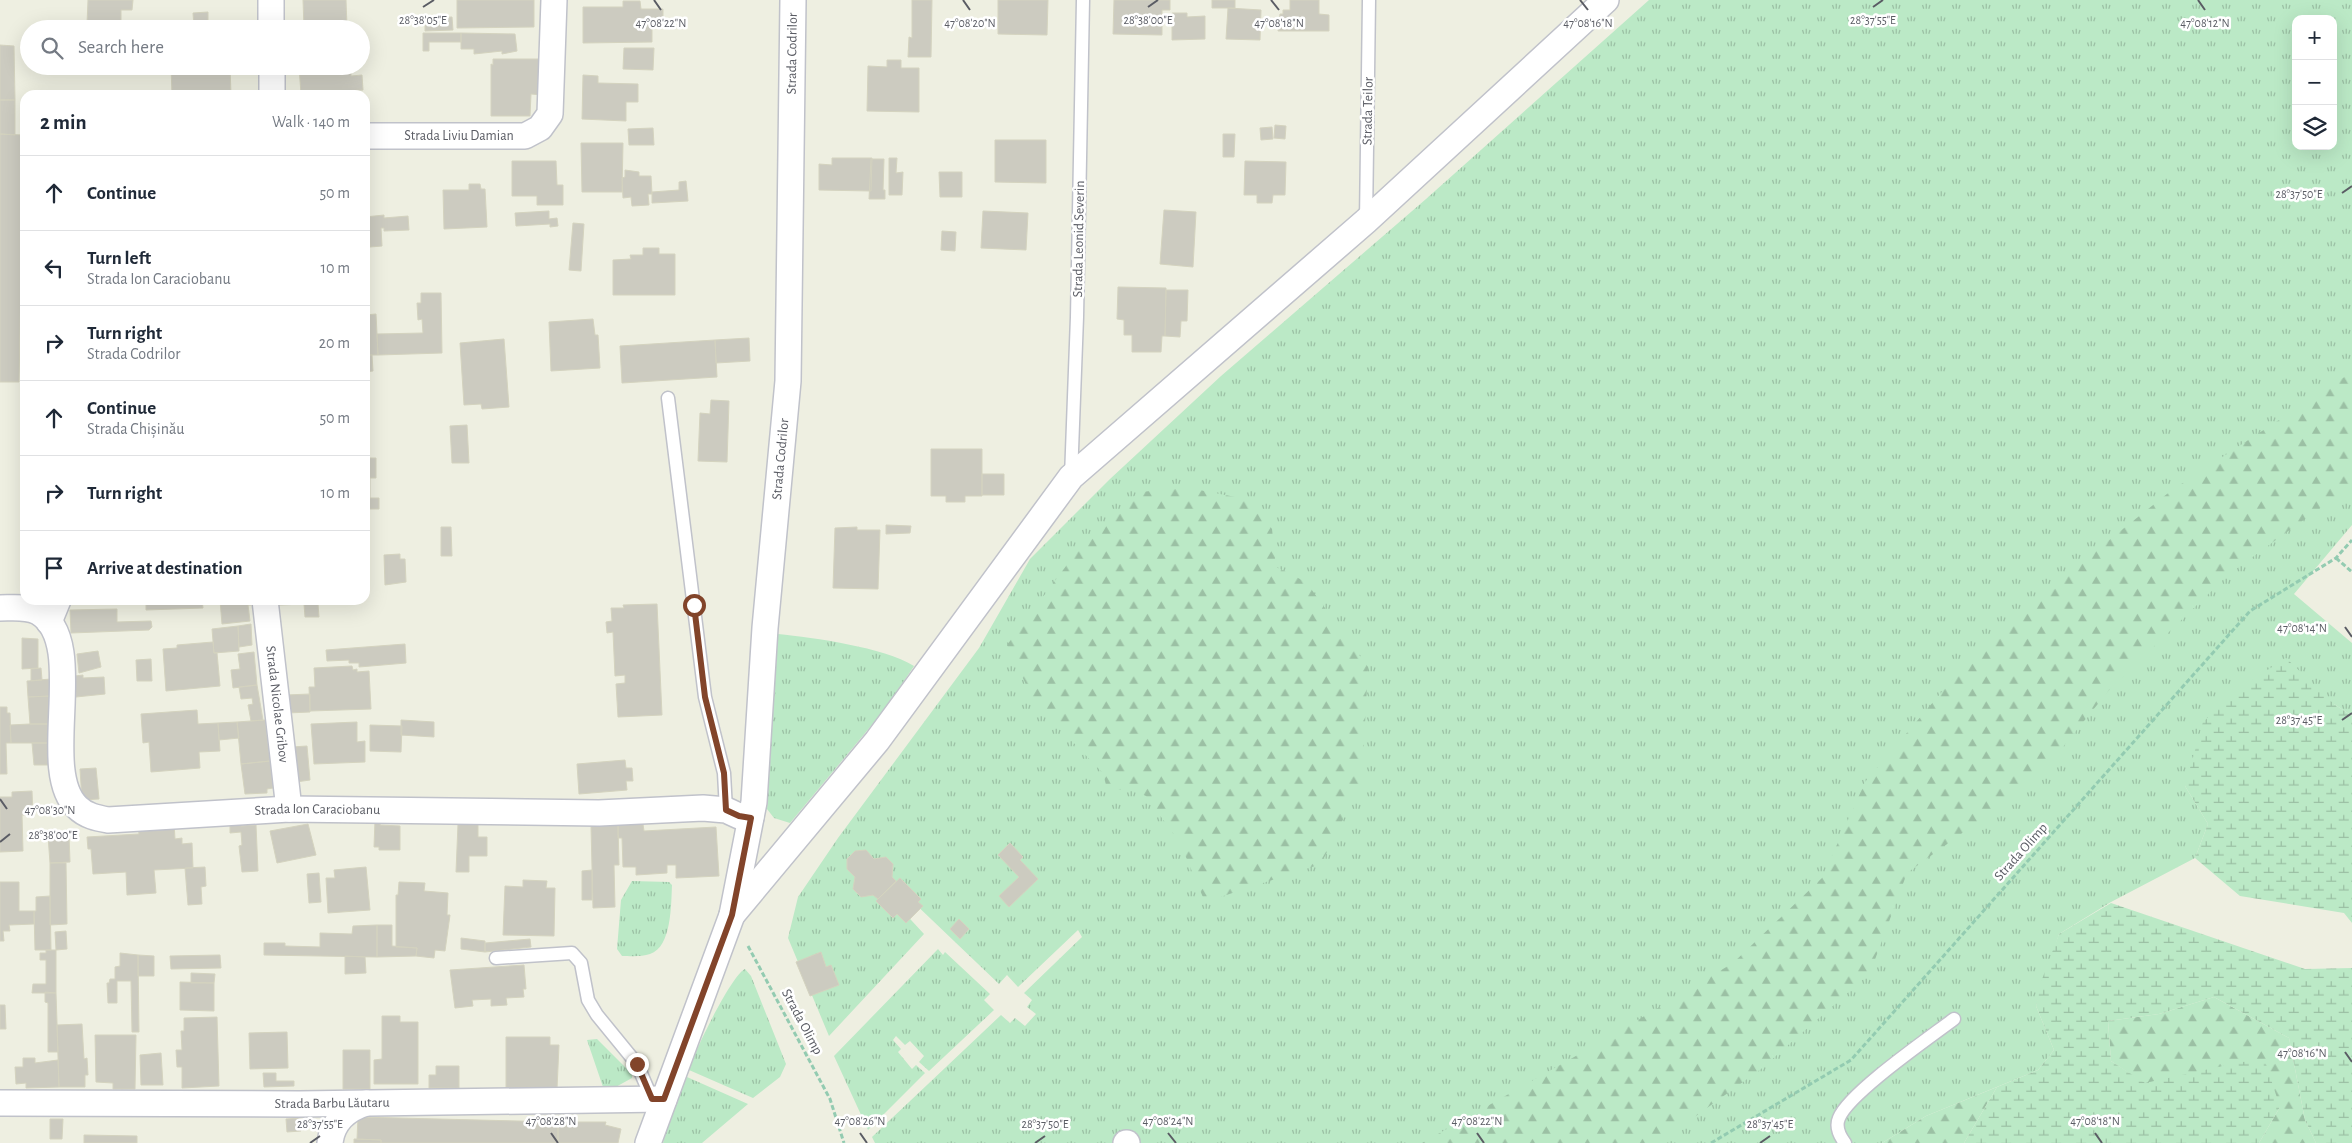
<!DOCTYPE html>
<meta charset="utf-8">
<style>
:root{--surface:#fff;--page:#f6f6f7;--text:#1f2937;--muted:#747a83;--line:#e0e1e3}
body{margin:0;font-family:"Alegreya Sans",sans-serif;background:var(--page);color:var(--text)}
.controls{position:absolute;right:15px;top:15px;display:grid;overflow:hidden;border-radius:10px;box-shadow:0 5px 20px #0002}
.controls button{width:45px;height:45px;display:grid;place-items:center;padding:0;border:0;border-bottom:1px solid var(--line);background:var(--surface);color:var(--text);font:25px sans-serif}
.stop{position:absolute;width:15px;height:15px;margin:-11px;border:4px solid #82442a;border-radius:50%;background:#fff}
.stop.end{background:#82442a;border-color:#fff;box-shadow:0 1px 5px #0008}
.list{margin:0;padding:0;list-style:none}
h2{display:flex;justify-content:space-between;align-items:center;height:65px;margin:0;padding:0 20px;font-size:21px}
h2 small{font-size:16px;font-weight:400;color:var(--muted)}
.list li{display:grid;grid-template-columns:32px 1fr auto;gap:15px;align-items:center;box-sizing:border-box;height:75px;padding:0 20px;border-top:1px solid var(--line)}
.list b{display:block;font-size:19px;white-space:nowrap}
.list p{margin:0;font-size:16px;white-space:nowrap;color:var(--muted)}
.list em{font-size:16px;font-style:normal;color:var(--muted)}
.icon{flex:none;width:28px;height:28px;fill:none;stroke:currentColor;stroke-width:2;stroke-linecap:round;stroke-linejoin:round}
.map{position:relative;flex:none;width:2352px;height:1143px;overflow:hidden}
.search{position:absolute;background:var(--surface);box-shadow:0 5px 20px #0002;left:20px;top:20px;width:350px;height:55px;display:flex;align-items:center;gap:12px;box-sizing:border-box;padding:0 18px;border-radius:28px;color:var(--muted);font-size:19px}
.panel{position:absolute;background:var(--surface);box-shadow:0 5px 20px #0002;left:20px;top:90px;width:350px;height:515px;border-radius:15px}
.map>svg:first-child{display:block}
</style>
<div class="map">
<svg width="2352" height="1143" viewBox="0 0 2352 1143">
<defs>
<pattern id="grass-tufts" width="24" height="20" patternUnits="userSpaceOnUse" patternTransform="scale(1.25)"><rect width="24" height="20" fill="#bbe9c6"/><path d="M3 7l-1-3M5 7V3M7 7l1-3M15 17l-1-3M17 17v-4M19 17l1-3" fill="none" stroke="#9bc0a4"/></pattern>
<pattern id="forest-firs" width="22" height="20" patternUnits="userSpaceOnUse" patternTransform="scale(1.25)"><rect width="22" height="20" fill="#bbe9c6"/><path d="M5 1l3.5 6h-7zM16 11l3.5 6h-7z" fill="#9bc0a4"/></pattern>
<pattern id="wetland-marsh" width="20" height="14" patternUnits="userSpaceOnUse" patternTransform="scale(1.25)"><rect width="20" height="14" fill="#bbe9c6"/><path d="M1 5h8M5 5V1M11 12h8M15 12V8" fill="none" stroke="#9bc0a4"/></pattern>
</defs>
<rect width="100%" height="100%" fill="#eeefe1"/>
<path fill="url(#grass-tufts)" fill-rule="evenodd" d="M1649,0H2352V525L2294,594L2352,643V716L2334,704L2185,786L2208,824L2195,858L2111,902L2059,934L2036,1006L2054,1050L2038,1070L1926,1116L1882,1143H875L872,1137L1001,1015L1010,1023L1015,1018L1025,1026L1036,1014L1027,1007L1032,1000L1024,993L1082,937L1078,930L1018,987L1007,975L999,984L909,898L900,908L924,934L829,1036L788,938L798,897L838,838L979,648L1030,559L1110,479L1221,376L1426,199ZM2296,19H2333V146H2296Z
M778,634C815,638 883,647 914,666L886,708L790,823L774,818L767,809Z
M632,881L669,882L672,885C671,904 672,947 650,954C642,957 630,956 622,956L617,949L621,900Z
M938,949L943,955L945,952L990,994L984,1000L994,1010L929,1071L919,1062L924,1056L910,1041L905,1045L896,1036L893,1040L901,1049L898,1052L912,1069L916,1065L925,1073L868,1130L834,1056Z
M745,969L751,976L786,1064L780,1077L753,1098L689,1070C693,1054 732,974 745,969Z
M597,1039L632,1074V1078L603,1094L595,1088L603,1087L587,1040Z
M687,1077L748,1104L702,1143H663L671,1112Z"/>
<path fill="url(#forest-firs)" d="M2352,372V485L2229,574L2110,689L2037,779L1907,873L1870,973L1761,1069L1671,1134L1655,1143H1422L1606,1039L1733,963L1822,878L1865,782L1992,633L2172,490Z
M1189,488L1251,500L1272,529L1276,567L1306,582L1368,667L1362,781L1321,864L1205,902L1180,843L1146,796L1132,790L1107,789L1103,773L1035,703L1007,645L1081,546L1139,492Z
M2214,997L2289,1038L2305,1120L2316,1143H2259L2280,1107L2188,1075L2145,1084L2111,1061L2108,1021L2159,1014Z
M1997,1087L1964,1143H1882L1926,1116Z"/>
<path fill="url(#wetland-marsh)" d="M2286,658L2334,704L2352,716V923L2344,913L2240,896L2195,858L2208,824L2185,786L2203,722L2238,689Z
M2111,903L2305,969L2352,968V1143H2316L2305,1120L2289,1038L2214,997L2159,1014L2108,1021L2111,1061L2145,1083L2241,1062L2265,1061L2280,1107L2259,1143H1964L1997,1087L2038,1070L2054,1050L2036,1006L2041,982L2059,934Z"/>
<path fill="#cccbc0" stroke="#d4d3bf" d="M88,0H133L132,10H121V25L87,24Z
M303,0H346L347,27L304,28Z
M457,0H534V27L457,28Z
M912,0H932L931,57H908L909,37L912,38Z
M998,0H1048L1047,35L998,34Z
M1114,0H1170V10H1162V35L1113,34Z
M1212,0H1235V8H1212Z
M1290,0H1319V14L1329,15V31H1278L1280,14H1283V10H1290Z
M623,1H640L641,9H663V26H652V42L583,43V7H623Z
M1228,8L1261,10L1260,40L1226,39Z
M208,12V26L194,27L193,13Z
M1172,13H1187V17L1205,16V39L1172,40Z
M452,17L453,30L425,31V18Z
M80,24L109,25V29H80Z
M423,33H461V42H429V51H423Z
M461,33L515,34L517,51L502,54V51L474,54V49H461Z
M0,45L14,46L15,100H0Z
M624,48H654L653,70L623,69Z
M493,59H543L542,95L531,94L530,116H491V64L493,65Z
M887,60H901V68H919V112L867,111L868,66L887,67Z
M171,66H230L231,95H172Z
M299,66H351V76L362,75L363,90L301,94Z
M583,75L598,76V83L638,84V102H626V121L582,119Z
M0,100H15V135L0,134Z
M1275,125L1286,126L1285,139L1274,138Z
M1272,127L1273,139L1261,140L1260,128Z
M653,128L654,145H629L628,129Z
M0,134L24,135L19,382H0Z
M1223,134H1235L1234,157H1223Z
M995,140H1046V183L995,182Z
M581,143H623L622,192H582Z
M832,158H872L871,191L819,190V164L832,165Z
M889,158H897L896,173L903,172L902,195H889Z
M871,159H884L883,190H885V199H869Z
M512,161H556L557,185H563V205H537V196H512Z
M1245,161L1286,162L1285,195H1273L1272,203H1257V195H1244Z
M625,170L639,172V176H651L652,194H648L649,205L632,206L631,197L623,198L622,178L625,177Z
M939,172H962V197H940Z
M686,181L688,201L652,203V192L679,190V182Z
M469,184H480L481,189H485L487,227L444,229L443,190H469Z
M1164,210L1196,212L1193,267L1160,264Z
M549,211V219L557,218L558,226L550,227V224L516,226L515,213Z
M983,211L1028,213L1026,250L981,248Z
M384,215V218L408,216L409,230L384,231V228H381L382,246L370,247L369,229H365V217Z
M573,223L584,224L581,271L569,270Z
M942,231L956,232L955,251L941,250Z
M643,248H659V254H675V295H613V260L631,259L630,255H643Z
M1118,287L1166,288L1165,336H1162L1161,352H1132V335H1124V320L1117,319Z
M1166,290H1188L1187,321H1181L1180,337L1165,336Z
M421,293H441L442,353L378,355L377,334L423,333L422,319L418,320L417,303H421Z
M376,314L378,355H365V315Z
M593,319L595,335H598L600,368L551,371L549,322Z
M20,335H25V359H20Z
M749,338L750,361L716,363L715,340Z
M504,339L509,407L482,409L481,404L464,405L460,343Z
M715,340L717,377L622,383L620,346Z
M365,355H372L373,371L365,372Z
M21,398H25V433H21Z
M711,400L729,401L727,462L698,461L700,413L710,414Z
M467,425L469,463H452L450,426Z
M931,449H982V496H965V502H946V496H931Z
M365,458H376V478H370V498H365Z
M982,474H1004V495H982Z
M365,498H379V509H365Z
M886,525L911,526L910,533L886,534Z
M441,527H451L452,556H441Z
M857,527V530H880L878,589L833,588L835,528Z
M400,554V559H405L406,582L385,585L384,555Z
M146,600H202L203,608L146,610Z
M220,600H251V605H248L250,621L222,624Z
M279,600H343L344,603L318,604L319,617H305L304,604L279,605Z
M657,604L662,715L618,717L616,684L625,683V675L615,676L613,632L607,633L606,622L612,621L611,608H624L623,605Z
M117,609V622L151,621L152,627L149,630L71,633L70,610Z
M251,624L252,645L239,647L238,626Z
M238,626L239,651L214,653L212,629Z
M22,638L38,639V668L22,669Z
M213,642L214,653H217L220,686L166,691L163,649L177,648V645Z
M405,644L406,663L359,667V663H349V660L327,661L326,650Z
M98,651L101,667L79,673L77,654Z
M254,652L257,685L233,688L231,670L240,669L238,654Z
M151,659L152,681H137L136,660Z
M352,666L353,670L357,669V672L369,671L371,709L310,711L309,687H315L314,668Z
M41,668L42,680L31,681V669Z
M83,675V678L104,677L105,694L76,697L75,676Z
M51,679L52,696L28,697L27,681Z
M257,685L263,720L251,721L248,705L253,704L252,698L241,699L239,687Z
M310,694V712L287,713L286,695Z
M49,696L50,724H30L28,697Z
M0,707H7V713H10L11,743H6L7,774H0Z
M197,710L198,724L218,723L220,751L199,752L200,768L151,772L149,742L143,743L141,714Z
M265,720L270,761L241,764L237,722Z
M401,720L434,722V737L401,735Z
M237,722L239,738L219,740L218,723Z
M357,722V742L365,741V762L314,764L311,724Z
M30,724H50V743H11L10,725Z
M370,725L402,726L401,752L370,751Z
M32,743H50L52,765H34Z
M307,746L310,780L296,782L292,747Z
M625,760L626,768H632L633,781H626L627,790L579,794L577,764Z
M270,761L273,788L267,789V793L245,794L241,764Z
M96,768L99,799L82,800L80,769Z
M32,791L33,815H22L23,851L0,852V797H12V792Z
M375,820H381L380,825L400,826V850H379V847H374Z
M174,823L175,839L182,838V844L192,843L193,868L154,870L156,893L127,895L126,872L93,874L91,849H88L87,837L139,834L138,825Z
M241,823V826L256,825L258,871L242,872L239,846L242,845L241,832L230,833V824Z
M308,824L316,855L277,863L270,831Z
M458,824L478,825V837H487V856H469V872H456Z
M643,824L644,831L716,827L719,876L676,878V865H667V873L636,875V867H623L622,838H618V825Z
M618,825L619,865H614L615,907L593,908L591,826Z
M69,835L70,862L50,863L48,836Z
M1010,843L1023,857L1020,860L1038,879L1009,907L999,896L1019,877L998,855Z
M866,850L874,859L886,857L893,864L892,877L896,881L878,899L873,895L861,897L853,889L855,877L847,869V859L855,851Z
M50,863H66L67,924L50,925Z
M205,867L206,886L201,887L202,904L188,905L185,868Z
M366,867L370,910L328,913L326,878H335L334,870Z
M592,870V900H582V871Z
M319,873L321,902L309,903L307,874Z
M900,878L921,899L918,902L923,906L906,923L897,914L893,918L876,901Z
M523,880L547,881L546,888H555L554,936L503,935L505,886L523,887Z
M0,882H19V911H34V924L9,925L10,931H3L4,941H0Z
M399,882L425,883L424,891L448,893L447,915H450L445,951L435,950L434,958L416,956L417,948L396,947V895H398Z
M50,896L51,950H35L34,911H36V897Z
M959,919L969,929L960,939L950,929Z
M377,925V957L264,955V943H285V946L320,947V933L352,934L353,926Z
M377,925H392V946L417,948L416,956L377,957Z
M66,931L67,949L56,950L55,932Z
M461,938L485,941V952L461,949Z
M530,939L531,947L485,952V943Z
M46,950H56V993H32L33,984H46V960H40V953H46Z
M821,952L826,967L831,965L839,985L810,996L796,962Z
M120,953L138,955L139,1032H132L131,981H117V1003H108L107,983H109L110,979H115V967L120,966Z
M138,955L154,956V976H138Z
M220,955L221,968L171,969L170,956Z
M345,956L365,957L366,973L345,974Z
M524,965L526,989H523L524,997L506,998L507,1005L491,1006V999L472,1000L473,1006L455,1008L450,970Z
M191,973L215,974L214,983H191Z
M180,982L214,983V1011L180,1010Z
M45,992L56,993L58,1052H48V1003L45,1002Z
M0,1005H5L6,1029H0Z
M382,1016H400V1022H418V1084H374V1060L382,1059Z
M217,1017L219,1086L182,1088V1067H177L176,1050H182L181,1031H184V1018Z
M82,1024L84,1059L87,1058L88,1075H85V1087H59L57,1025Z
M287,1032L288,1068L250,1069L249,1033Z
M95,1035H136L135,1089H113V1083L96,1082Z
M506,1037H550V1045H559L557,1089L506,1088Z
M343,1050H370V1089H343Z
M161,1053L163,1085H141L140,1055Z
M23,1058H35V1063L58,1060L59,1087L26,1088V1083L16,1084L15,1067H23Z
M436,1066H459V1088H429V1075H436Z
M263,1073H276V1081H294V1086L264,1087Z
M358,1117L558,1122V1143H381V1140L357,1139Z
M300,1118L301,1131L287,1132L286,1119Z
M50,1119H63L62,1139H50Z
M558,1122H606L605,1125L621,1129L618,1143H558Z
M84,1135L137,1136V1143H84Z
M354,1139L381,1140V1143H354Z"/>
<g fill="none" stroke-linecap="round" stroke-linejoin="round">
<g stroke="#c0c2ca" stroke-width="15">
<path id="lane" d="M1366,221L1369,0
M668,398L705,697L724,773L726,810
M1071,477L1077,317L1083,0
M496,958L572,953L581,963L588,1000L597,1015L637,1064L652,1099
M1845,1143C1839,1135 1835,1127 1839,1118C1849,1093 1929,1038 1954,1019"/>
</g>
<g stroke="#c0c2ca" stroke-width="28">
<g id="street">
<path d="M271,0V29"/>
<path d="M272,66V95"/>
<path id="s1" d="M365,136H525L540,128L550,114L554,0"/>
<path id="s2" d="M265,600L289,809"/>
<path id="s3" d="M0,608C12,608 27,606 38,612C90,641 37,769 77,807C86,816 97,818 108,820L289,809L599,813L703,808L726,810L739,816L751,817"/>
<path d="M49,622L58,600"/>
<path d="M732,915L877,741L1071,477L1366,221L1606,0"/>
<path id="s4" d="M0,1103L299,1104L664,1099"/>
<path d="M330,1143C332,1122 347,1109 366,1103"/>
<path id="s5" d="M648,1143L732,915L754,802L765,628L788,381L793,0"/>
<path d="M1126,1143H1127"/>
</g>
</g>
<path stroke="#93cbb1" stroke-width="3" stroke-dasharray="5 2.5" stroke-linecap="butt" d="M2336,558L2352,572
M748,946L830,1099L844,1143
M1711,1143L1851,1060L2250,611L2336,558L2352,540"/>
<use href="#lane" stroke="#fff" stroke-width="12"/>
<use href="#street" stroke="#fff" stroke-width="25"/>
</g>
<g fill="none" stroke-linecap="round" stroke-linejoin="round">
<path stroke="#82442a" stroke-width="6" d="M637,1064L652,1099H664L732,915L751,818L739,816L726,810L724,773L705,697L694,605"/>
</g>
<path fill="none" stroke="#5a5c64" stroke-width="2" d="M654,0L661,10M963,0L970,10M1271,0L1279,10M1580,0L1588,10M2198,0L2205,10M423,7L434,0M1148,7L1158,0M1873,7L1883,0M2342,193L2352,186M2345,627L2352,637M2342,720L2352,713M0,799L7,809M0,842L10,834M2345,1052L2352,1062M551,1133L558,1143M860,1133L867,1143M1168,1133L1176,1143M1477,1133L1484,1143M2095,1133L2102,1143M310,1143L320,1136M1035,1143L1045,1136M1760,1143L1770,1136"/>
<g text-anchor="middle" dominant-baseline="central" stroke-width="5" stroke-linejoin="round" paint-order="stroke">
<g font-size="14" fill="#5a5c64" stroke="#fff">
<text stroke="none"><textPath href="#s5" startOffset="1108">Strada Codrilor</textPath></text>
<text transform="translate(1368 111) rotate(-89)">Strada Teilor</text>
<text stroke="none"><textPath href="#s1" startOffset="94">Strada Liviu Damian</textPath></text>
<text transform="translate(1079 239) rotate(-89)">Strada Leonid Severin</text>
<text stroke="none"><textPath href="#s5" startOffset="702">Strada Codrilor</textPath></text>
<text stroke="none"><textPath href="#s2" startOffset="105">Strada Nicolae Gribov</textPath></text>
<text stroke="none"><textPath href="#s3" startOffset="489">Strada Ion Caraciobanu</textPath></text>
<text transform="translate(2021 852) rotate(-48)">Strada Olimp</text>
<text transform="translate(802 1022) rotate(62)">Strada Olimp</text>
<text stroke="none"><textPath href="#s4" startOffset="332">Strada Barbu Lăutaru</textPath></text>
</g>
</g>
<g font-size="12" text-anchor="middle" fill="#5a5c64" stroke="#fff" stroke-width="5" stroke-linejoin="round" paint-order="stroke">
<text x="1148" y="24">28°38'00"E</text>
<text x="1873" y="24">28°37'55"E</text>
<text x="423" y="24">28°38'05"E</text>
<text x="661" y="27">47°08'22"N</text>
<text x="970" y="27">47°08'20"N</text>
<text x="1279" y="27">47°08'18"N</text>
<text x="1588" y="27">47°08'16"N</text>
<text x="2205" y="27">47°08'12"N</text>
<text x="2299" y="198">28°37'50"E</text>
<text x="2302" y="632">47°08'14"N</text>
<text x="2299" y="724">28°37'45"E</text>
<text x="50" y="814">47°08'30"N</text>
<text x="53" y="839">28°38'00"E</text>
<text x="2302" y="1057">47°08'16"N</text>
<text x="551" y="1125">47°08'28"N</text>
<text x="860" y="1125">47°08'26"N</text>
<text x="1168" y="1125">47°08'24"N</text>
<text x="1477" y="1125">47°08'22"N</text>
<text x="2095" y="1125">47°08'18"N</text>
<text x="320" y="1128">28°37'55"E</text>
<text x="1045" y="1128">28°37'50"E</text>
<text x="1770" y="1128">28°37'45"E</text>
</g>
</svg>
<div class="controls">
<button>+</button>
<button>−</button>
<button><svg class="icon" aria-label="layers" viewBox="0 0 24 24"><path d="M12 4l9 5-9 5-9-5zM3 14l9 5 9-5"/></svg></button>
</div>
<div class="stop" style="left:694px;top:605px"></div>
<div class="stop end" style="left:637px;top:1064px"></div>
<div class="search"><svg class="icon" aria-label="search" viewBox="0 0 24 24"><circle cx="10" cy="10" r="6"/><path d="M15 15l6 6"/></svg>Search here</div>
<section class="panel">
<h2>2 min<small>Walk · 140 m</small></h2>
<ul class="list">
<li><svg class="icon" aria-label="ahead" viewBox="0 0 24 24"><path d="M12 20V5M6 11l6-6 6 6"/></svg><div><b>Continue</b></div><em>50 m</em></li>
<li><svg class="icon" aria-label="left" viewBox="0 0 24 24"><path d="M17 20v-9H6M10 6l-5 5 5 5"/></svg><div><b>Turn left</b><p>Strada Ion Caraciobanu</p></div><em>10 m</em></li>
<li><svg class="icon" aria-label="right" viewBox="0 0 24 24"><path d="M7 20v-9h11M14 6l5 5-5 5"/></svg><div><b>Turn right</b><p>Strada Codrilor</p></div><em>20 m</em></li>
<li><svg class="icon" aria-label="ahead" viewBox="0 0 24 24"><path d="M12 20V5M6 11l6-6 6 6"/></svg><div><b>Continue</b><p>Strada Chișinău</p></div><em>50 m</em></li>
<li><svg class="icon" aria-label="right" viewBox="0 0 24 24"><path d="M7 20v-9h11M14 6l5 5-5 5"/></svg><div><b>Turn right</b></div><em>10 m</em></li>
<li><svg class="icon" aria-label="arrive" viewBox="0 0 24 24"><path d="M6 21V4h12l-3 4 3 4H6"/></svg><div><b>Arrive at destination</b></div></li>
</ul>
</section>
</div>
